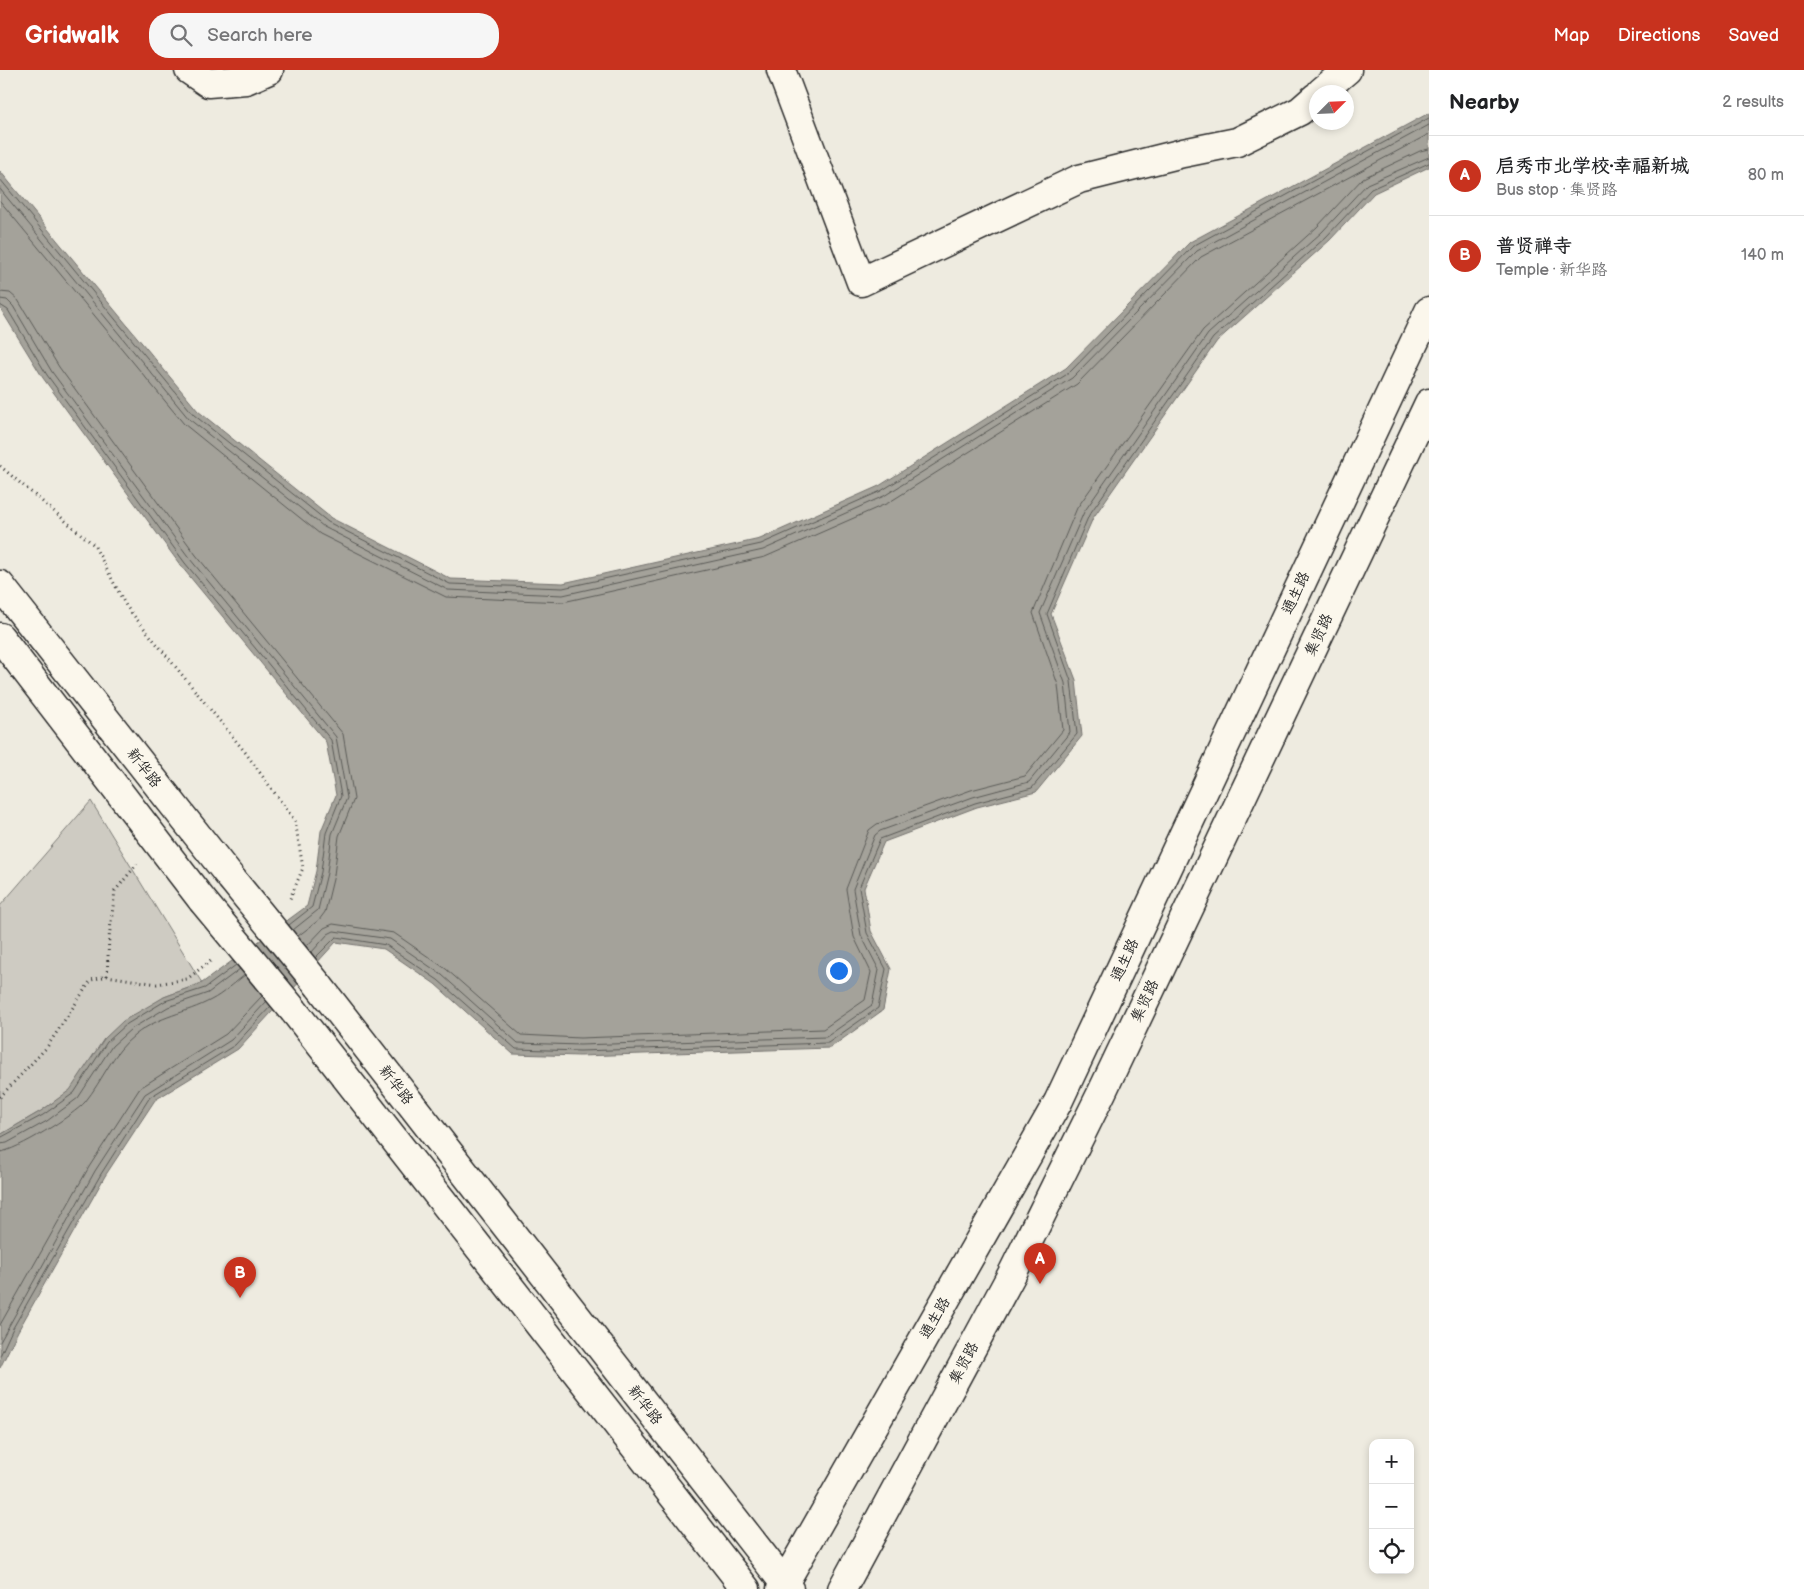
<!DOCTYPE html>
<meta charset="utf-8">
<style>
:root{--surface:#fff;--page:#f6f6f6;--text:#202124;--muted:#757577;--line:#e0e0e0;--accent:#c8321e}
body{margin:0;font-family:"Balsamiq Sans","LXGW WenKai TC",sans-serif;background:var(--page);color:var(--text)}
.controls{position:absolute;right:15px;bottom:15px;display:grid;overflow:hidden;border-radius:10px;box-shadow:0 2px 8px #0003}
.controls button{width:45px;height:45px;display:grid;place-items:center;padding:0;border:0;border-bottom:1px solid var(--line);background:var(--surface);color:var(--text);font:25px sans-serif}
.compass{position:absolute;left:1309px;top:15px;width:45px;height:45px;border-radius:50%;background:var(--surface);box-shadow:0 2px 8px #0003;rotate:66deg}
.you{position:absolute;left:838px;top:900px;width:18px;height:18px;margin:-12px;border:4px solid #fff;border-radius:50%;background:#1a73e8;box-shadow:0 0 0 8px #1a73e833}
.badge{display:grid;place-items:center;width:32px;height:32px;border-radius:50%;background:var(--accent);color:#fff;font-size:16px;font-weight:700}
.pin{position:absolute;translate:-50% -41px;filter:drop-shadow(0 1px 2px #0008)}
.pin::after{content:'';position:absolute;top:26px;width:18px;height:15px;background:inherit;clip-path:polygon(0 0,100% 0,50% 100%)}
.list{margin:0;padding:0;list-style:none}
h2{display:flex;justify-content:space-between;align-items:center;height:65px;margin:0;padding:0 20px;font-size:21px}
h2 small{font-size:16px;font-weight:400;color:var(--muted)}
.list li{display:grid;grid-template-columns:32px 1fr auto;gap:15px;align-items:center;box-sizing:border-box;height:80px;padding:0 20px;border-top:1px solid var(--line)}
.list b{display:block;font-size:19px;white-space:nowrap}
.list p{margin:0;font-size:16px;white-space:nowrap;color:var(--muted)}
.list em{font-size:16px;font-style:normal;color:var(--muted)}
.icon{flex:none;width:28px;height:28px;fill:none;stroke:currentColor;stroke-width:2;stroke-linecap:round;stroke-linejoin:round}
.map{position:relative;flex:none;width:1429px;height:1519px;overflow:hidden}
header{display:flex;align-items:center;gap:30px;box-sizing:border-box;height:70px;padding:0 25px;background:var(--accent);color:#fff}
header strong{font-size:24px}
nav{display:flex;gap:28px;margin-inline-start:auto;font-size:18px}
.search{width:350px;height:45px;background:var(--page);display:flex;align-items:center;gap:12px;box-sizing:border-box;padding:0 18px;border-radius:20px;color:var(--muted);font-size:19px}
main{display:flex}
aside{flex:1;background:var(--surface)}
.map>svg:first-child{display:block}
</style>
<header>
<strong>Gridwalk</strong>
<div class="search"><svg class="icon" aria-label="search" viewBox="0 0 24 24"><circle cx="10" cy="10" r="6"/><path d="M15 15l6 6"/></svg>Search here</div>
<nav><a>Map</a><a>Directions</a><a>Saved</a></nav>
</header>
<main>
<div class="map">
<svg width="1429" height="1519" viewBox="0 0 1429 1519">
<rect width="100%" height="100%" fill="#eeebe0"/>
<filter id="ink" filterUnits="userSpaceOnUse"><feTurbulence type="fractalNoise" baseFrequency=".02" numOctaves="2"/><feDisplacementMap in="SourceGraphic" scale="10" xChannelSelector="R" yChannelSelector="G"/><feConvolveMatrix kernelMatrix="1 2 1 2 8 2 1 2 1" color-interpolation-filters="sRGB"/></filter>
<g filter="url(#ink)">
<path fill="#cecbc2" stroke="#7c7b76" d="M91,731L202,913L164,927L104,969L71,1020L41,1041L0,1065V836Z"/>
<path fill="#a4a29a" stroke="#74726e" d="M1429,43V97L1374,123L1330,170L1217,271L1093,448L1051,544L1076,610L1082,666L1036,722L977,737L884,772L864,818L871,861L891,899L883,940L830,978L580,986L513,984L435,914L384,879L336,872L238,979L155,1030L105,1106L18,1261L0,1298V1065L41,1041L70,1020L104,969L123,951L164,927L202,913L307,836L316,801L321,761L336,725L326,672L181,496L43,308L0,238V101L198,341L331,448L451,509L563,513L760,469L879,416L1066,298L1190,172Z"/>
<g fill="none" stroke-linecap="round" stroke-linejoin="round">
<path stroke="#5b5b57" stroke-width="1" d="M0,109L194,345L328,452L450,514L563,518L761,474L881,421L1069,303L1193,176L1429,48
M0,119L189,349L324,457L448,520L563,525L763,480L884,426L1072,308L1197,181L1429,55
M0,131L184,354L320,464L446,527L563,532L765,487L888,433L1077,314L1201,187L1429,64
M0,222L10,223L18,230L59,297L196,485L343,664L354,729L339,766L334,805L325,842L319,850L298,866
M0,229L7,230L13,236L52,302L190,489L336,667L347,728L332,764L327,803L318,840L293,860
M0,235L8,240L47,305L185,493L331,670L341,726L326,763L321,802L312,837L289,855
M306,877L324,858L333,854L394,863L446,899L521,965L580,968L823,959L865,930L871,902L854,867L846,819L869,760L877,754L971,720L1025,706L1063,660L1058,615L1033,543L1077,438L1203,260L1317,157L1363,108L1420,81L1429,79
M311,883L328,864L334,861L390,869L442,905L518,973L580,975L826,967L872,935L879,900L861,865L853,819L875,765L880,761L973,727L1029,712L1070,662L1065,613L1040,543L1084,442L1208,264L1322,162L1367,114L1429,87
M315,888L336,867L386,875L438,910L516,979L580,981L828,973L878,938L886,899L867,863L859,818L880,769L975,733L1032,718L1077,664L1071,611L1047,544L1089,445L1213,268L1326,167L1371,119L1429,93
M0,1068L43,1045L74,1023L107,972L127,954L165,931L205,918L236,895
M0,1074L7,1073L47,1051L78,1028L112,976L131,959L168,937L208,923L240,899
M0,1082C16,1081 74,1045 85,1032C103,1010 112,983 135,965C160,945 185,944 211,930C223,924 234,913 245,905
M0,1255L89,1097L140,1018L226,964L262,926
M0,1272L95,1101L145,1024L231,970L267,931
M0,1286L13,1258L101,1104L150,1027L235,975L271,936"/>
<g stroke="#2b2b2b" stroke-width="31">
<path id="street" d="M189,0L208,13L246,10L269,0
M781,0L861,212L1079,109L1183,83L1237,72L1300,41L1316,27
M1321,22L1347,0"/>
</g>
<g stroke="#2b2b2b" stroke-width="31">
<path id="secondary" d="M0,515L231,808
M0,567L202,830
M319,916L789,1519
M294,941L746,1519
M781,1519L1058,1032L1429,241
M842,1519L1013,1202L1102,1022L1429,333"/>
</g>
<path stroke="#2b2b2b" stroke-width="3" stroke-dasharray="1 4" stroke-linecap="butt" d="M0,396L94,475L126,536L245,682L295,751L303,798L289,831
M107,906L109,868L115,821L137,794
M0,1027L47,977L91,910L107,906L157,914L187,909L213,889"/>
<use href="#street" stroke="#fbf7ec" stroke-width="28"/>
<use href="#secondary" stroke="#fbf7ec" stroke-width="28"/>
<g stroke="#2b2b2b" stroke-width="31" stroke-linecap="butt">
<path id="secondary-bridge" d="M231,808L319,916
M202,830L294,941"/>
</g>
<use href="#secondary-bridge" stroke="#fbf7ec" stroke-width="28"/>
</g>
</g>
<g text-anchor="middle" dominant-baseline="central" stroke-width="4" stroke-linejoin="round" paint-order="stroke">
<g font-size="15" fill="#2b2b2b" stroke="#fbf7ec">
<text transform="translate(1296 523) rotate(-65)">通生路</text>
<text transform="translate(1319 565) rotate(-65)">集贤路</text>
<text transform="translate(144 698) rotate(52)">新华路</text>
<text transform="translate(1125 890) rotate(-65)">通生路</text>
<text transform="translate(1145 931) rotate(-65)">集贤路</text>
<text transform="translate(396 1015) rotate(52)">新华路</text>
<text transform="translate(935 1248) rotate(-60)">通生路</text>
<text transform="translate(964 1293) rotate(-62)">集贤路</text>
<text transform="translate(645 1335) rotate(52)">新华路</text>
</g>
</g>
</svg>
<div class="controls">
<button>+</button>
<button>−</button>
<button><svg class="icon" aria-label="locate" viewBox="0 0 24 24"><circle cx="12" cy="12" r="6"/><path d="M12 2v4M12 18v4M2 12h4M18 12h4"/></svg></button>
</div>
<svg class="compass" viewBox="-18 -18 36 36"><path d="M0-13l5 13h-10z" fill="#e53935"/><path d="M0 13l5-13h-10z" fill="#757577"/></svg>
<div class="you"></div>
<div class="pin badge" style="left:1040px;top:1214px">A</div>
<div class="pin badge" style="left:240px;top:1228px">B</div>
</div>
<aside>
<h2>Nearby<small>2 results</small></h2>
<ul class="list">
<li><span class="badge">A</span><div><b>启秀市北学校·幸福新城</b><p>Bus stop · 集贤路</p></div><em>80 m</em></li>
<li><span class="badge">B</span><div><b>普贤禅寺</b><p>Temple · 新华路</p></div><em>140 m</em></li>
</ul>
</aside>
</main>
